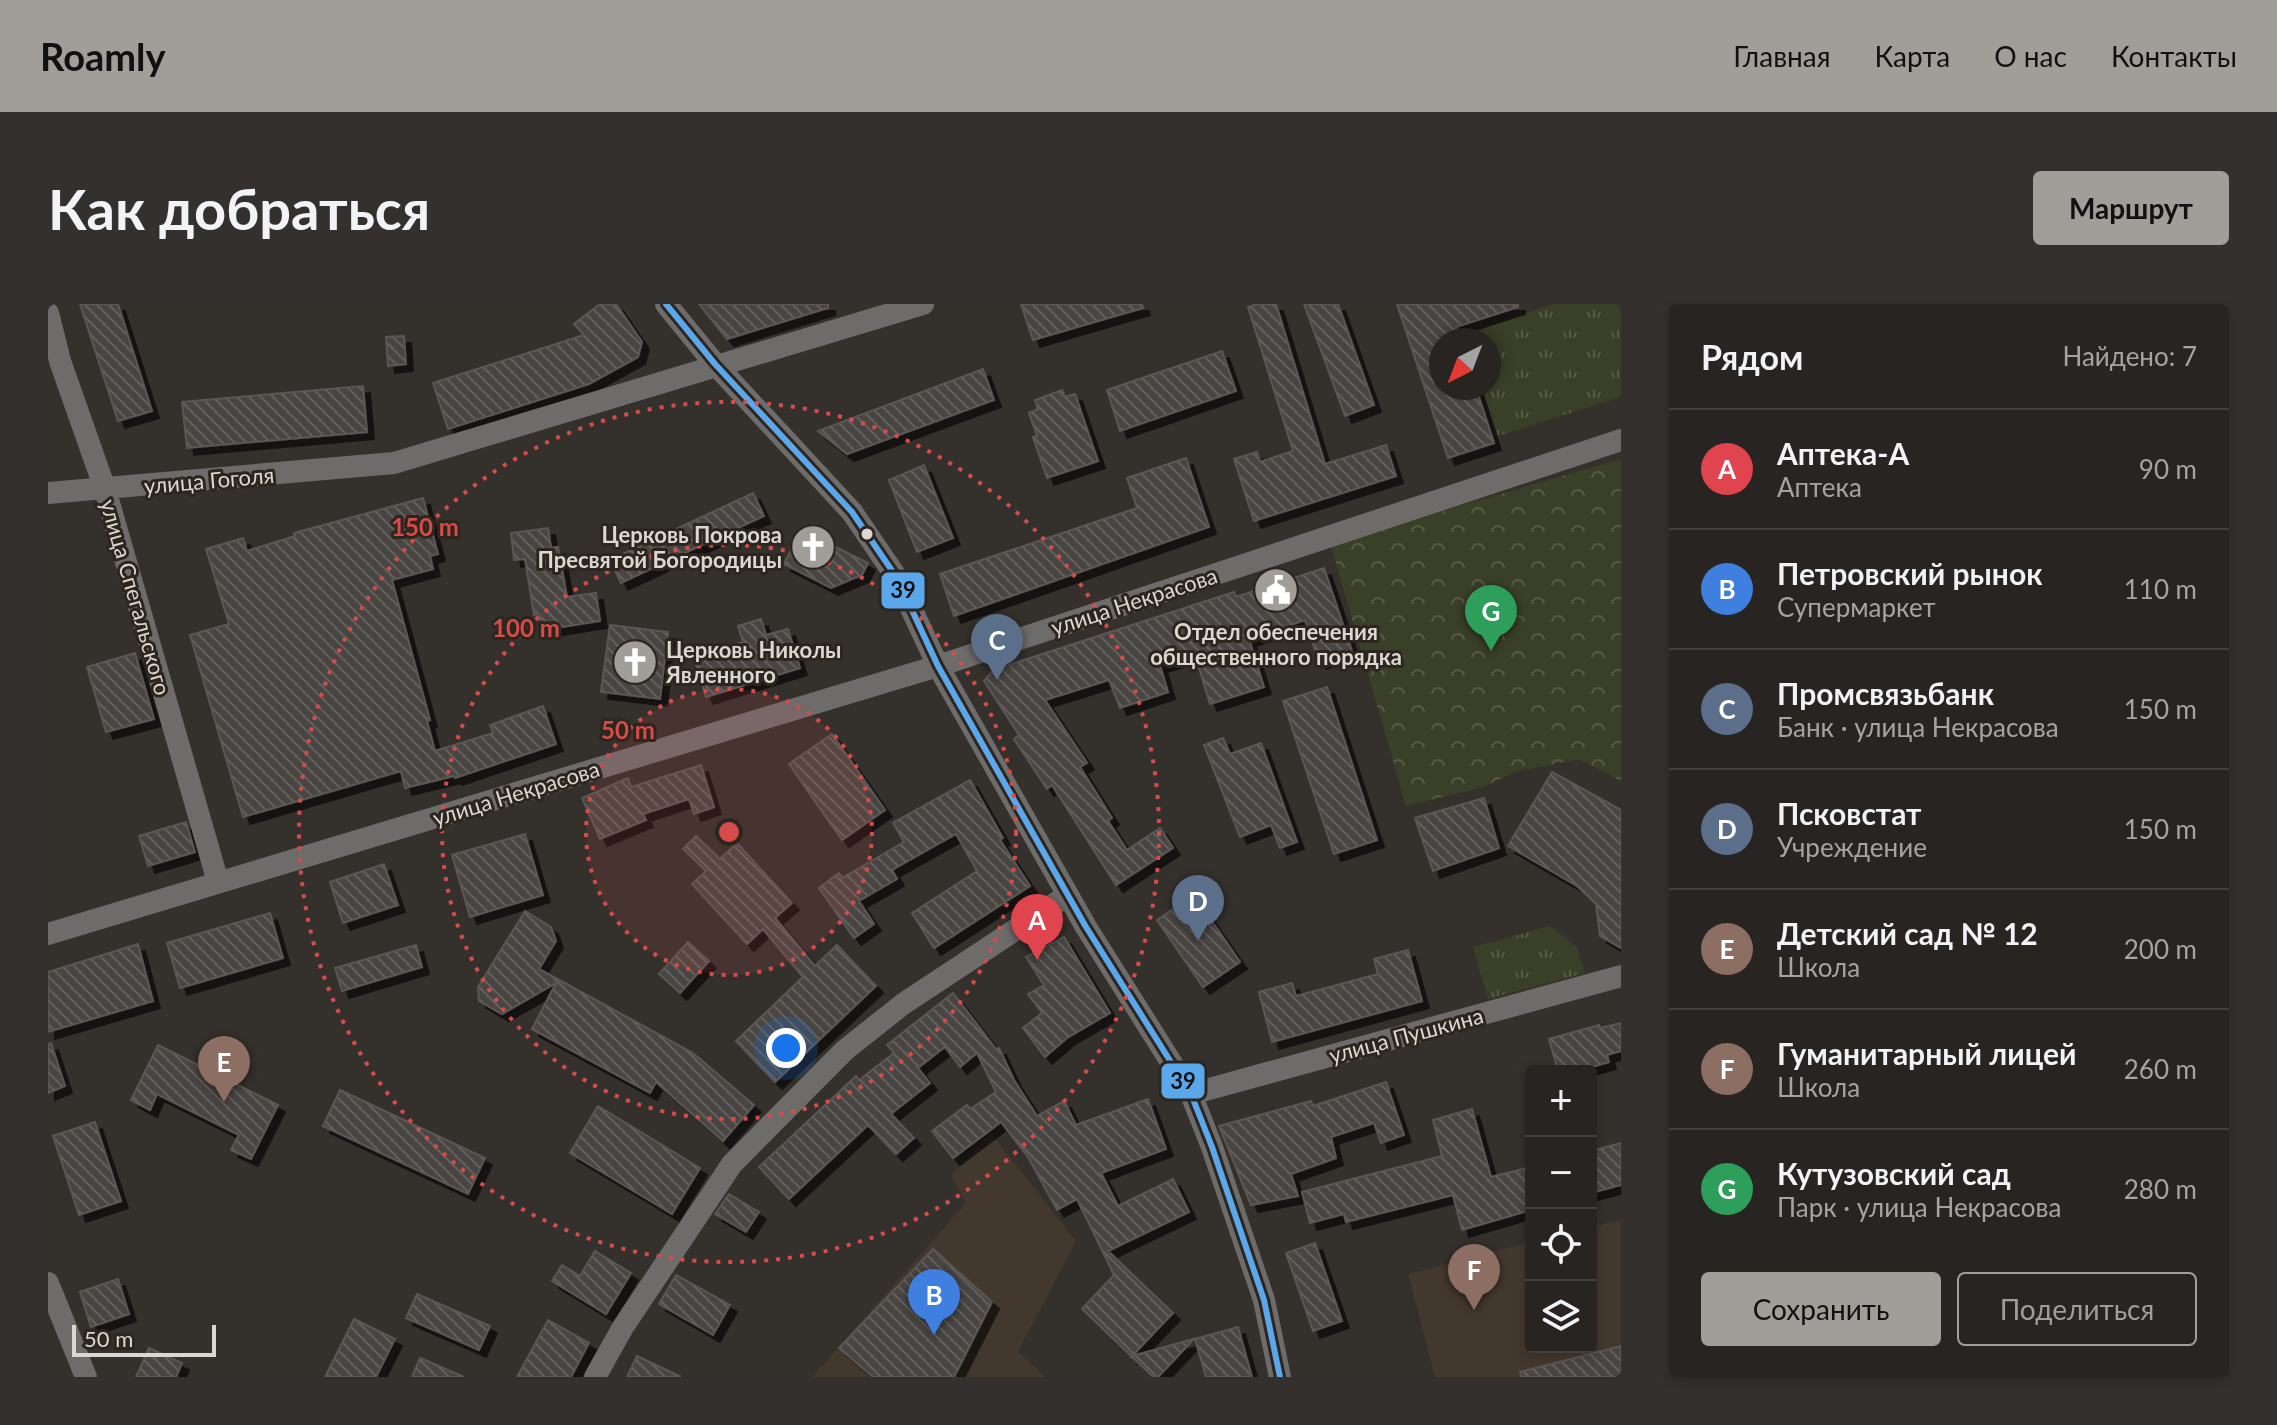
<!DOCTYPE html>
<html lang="ru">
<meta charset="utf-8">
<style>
:root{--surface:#272421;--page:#33302e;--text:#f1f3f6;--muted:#a4a4a5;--line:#43413f;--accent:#a19d98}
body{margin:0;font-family:Lato,sans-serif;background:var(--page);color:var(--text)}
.controls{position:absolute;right:24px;bottom:24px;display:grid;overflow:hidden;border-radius:8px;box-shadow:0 4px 12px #0003}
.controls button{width:72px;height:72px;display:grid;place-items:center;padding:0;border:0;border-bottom:2px solid var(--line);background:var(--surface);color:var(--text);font:40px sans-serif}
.compass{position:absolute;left:1381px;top:24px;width:72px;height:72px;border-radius:50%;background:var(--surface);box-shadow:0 4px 12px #0003;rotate:222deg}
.scale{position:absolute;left:24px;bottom:20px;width:144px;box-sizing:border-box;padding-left:8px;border:4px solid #dbd7d2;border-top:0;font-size:22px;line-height:28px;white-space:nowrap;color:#dbd7d2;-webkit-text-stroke:6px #2d261f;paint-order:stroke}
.you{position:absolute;left:738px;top:744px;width:28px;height:28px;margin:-20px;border:6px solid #fff;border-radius:50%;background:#1a73e8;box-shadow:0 0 0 12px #1a73e833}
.badge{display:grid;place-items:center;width:52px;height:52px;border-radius:50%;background:var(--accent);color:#fff;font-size:26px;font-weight:700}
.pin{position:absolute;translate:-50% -66px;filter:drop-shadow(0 2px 4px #0008)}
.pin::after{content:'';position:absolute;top:42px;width:28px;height:24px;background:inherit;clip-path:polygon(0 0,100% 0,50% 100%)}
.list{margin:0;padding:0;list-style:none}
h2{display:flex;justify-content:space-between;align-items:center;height:104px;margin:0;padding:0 32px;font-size:34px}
h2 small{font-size:26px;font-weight:400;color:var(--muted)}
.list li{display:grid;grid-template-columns:52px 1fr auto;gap:24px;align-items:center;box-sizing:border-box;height:120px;padding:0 32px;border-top:2px solid var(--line)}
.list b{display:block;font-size:30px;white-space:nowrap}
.list p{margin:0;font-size:26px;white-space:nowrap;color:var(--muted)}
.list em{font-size:26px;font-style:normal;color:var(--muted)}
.actions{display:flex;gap:16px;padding:24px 32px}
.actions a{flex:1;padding:18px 0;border:2px solid var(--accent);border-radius:8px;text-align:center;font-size:28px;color:var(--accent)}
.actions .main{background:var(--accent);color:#111}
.icon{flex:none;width:44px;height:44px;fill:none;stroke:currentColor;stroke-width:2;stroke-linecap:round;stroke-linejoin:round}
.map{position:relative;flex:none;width:1573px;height:1073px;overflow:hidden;border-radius:8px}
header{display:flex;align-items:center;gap:48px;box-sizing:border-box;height:112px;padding:0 40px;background:var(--accent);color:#111}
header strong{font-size:38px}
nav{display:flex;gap:44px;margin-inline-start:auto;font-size:28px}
.intro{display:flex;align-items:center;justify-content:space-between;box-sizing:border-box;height:192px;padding:0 48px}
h1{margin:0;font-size:56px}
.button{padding:20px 36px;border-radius:8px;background:var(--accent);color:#111;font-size:28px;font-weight:700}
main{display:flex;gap:48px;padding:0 48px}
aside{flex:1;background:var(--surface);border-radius:8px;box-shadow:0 4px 12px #0003}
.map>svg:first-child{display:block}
</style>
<header>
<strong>Roamly</strong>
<nav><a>Главная</a><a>Карта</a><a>О нас</a><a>Контакты</a></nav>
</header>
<div class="intro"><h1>Как добраться</h1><a class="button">Маршрут</a></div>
<main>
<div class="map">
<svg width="1573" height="1073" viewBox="0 0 1573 1073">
<defs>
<pattern id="grass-tufts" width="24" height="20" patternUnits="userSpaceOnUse" patternTransform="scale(2)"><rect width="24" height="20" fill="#3a3f27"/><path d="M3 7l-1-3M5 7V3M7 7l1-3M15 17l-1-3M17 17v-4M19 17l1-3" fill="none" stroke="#565a45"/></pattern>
<pattern id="park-crowns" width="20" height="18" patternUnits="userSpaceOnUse" patternTransform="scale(2)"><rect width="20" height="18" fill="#3a3f27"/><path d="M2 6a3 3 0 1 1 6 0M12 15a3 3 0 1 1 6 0" fill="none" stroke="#565a45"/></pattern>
<pattern id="building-back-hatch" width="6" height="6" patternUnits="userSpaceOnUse" patternTransform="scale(2)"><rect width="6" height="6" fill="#494542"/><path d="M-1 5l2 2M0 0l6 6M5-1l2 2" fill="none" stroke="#635f5c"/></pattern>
<filter id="shadow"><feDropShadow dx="7" dy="7" stdDeviation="0" flood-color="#0009"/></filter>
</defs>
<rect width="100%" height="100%" fill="#34302c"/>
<path fill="#43382d" d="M943,829L1028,937L970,1048L998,1073H764L918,899L903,871Z
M1573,916V1073H1387L1360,970L1483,938V1043H1543V923Z"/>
<path fill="url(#grass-tufts)" d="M1506,0H1573V93L1450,132L1434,84H1441V36H1418L1416,29Z
M1502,622L1529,643L1537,669L1440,695L1425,643Z"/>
<path fill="url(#park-crowns)" d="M1573,155V477L1531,455L1466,468L1436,483L1358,502L1282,239Z"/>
<path fill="url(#building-back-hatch)" stroke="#5b5654" stroke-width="2" filter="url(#shadow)" d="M32,0H70L104,107L70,117Z
M552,0H568L594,38L590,53L541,80L400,125L385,79L536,31L526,20Z
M651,0H780V4L679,35Z
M973,0H1094L1095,4L985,36Z
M1210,0H1228L1277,160L1338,141L1348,172L1206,217L1186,155L1209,148L1212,158L1245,147L1200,3Z
M1256,0H1290L1326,101L1297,112Z
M1349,0H1470V3L1408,23L1412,36H1393V84H1428L1446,139L1400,154Z
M356,32L358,60L340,62L338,33Z
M1174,47L1188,87L1072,127L1059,86Z
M935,65L946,96L799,150L770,127Z
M315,82L319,128L139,144L134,98Z
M1014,86L1017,93L1027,90L1050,157L999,174L985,133L989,132L981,109L990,105L987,96Z
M1138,154L1161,223L906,312L892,270L1089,204L1079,174Z
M876,161L905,234L869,248L841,176Z
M705,189L716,212L573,279L562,256Z
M375,194L390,250L382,252L385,265L344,276L382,416L379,417L387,447L445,429L442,421L495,402L508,440L407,474L406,472L357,484L353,467L195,513L142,331L181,320L158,245L195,234L199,247L247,232L246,229Z
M500,224L503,244L510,243L519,293L548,289L552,317L494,326L491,310L486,311L477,255L466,256L463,229Z
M753,226L820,259L814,271L783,284L736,260Z
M1276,264L1304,347L1271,358L1257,316L1201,335L1216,383L1162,400L1147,351L1112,361L1120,388L1072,404L1061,376L997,396L1039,459L1032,463L1064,514L1060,517L1079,546L1112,524L1125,544L1068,581L1004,481L999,485L966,435L971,431L936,377L945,366L1186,288L1188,293Z
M713,315L718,331L740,325L752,364L658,393L646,353L695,338L690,322Z
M562,321L620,328L612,395L553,388Z
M87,349L106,415L58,428L39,363Z
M1279,383L1329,536L1286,550L1235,397Z
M784,430L837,506L794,536L741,460Z
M1175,434L1182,450L1213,439L1249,538L1232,544L1223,521L1192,533L1156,441Z
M653,461L666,503L646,510L641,495L595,510L598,516L552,535L534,494L580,474L583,483Z
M1504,468L1573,506V644L1552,632L1548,600L1529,582L1460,542Z
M922,476L955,534L952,536L982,582L886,644L864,609L929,567L908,530L844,566L849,575L811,597L826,620L806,634L771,584L791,569L794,574L856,538L845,519Z
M1436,494L1451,544L1385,567L1367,514Z
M138,518L147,548L100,562L91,532Z
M477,530L495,591L422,613L404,551Z
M648,532L672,555L689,539L744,599L727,614L767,662L789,641L828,682L727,778L688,737L755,673L715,625L699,640L644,580L658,567L635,545Z
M336,560L350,601L295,619L282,578Z
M1146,591L1192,658L1155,683L1109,616Z
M477,607L503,623L508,637L491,665L645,749L706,801L675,837L608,778L602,789L484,725L508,679L454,710L431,697L430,683Z
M222,609L235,654L132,684L119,639Z
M1016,633L1062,709L1019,734L997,753L975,724L994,709L980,690L996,681L978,653Z
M640,638L661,657L632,689L611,670Z
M90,640L105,697L0,728V668Z
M368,641L374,663L294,687L287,664Z
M1360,646L1374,697L1224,738L1211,688L1244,679L1248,692L1330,670L1326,655Z
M905,689L948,745L951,744L966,776L989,812L1016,797L1028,821L1100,795L1118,845L1053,869L1070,902L1125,875L1141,908L1060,947L1125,1009L1084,1052L1146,1035L1110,1073H1105L1034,1005L1066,971L1029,895L1009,906L980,853L953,818L905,854L884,827L919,801L922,805L948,788L929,749L912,763L897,743L870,764L882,779L843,810L866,834L848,850L820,821L741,895L711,863L808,772L811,776L846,749L839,741Z
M1573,719V747L1559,751L1561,758L1529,767H1510L1501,735L1551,721L1552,724Z
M3,739L17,782L0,789V740Z
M110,741L230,801L203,855L183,846L191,831L109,790L102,806L83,796Z
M1338,778L1356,831L1333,839L1326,819L1283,833L1288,854L1243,870L1250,892L1203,901L1171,822L1263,797L1265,802Z
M292,786L437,854L420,890L275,822Z
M550,802L652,864L624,910L522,849Z
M1424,805L1443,873L1483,863V906L1414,926L1405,891L1298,918L1296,910L1262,919L1254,888L1394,852L1385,816Z
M47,818L73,897L31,911L5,832Z
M1573,839V881L1543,889V847Z
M681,890L711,908L698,928L667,910Z
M1267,939L1294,1017L1265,1027L1238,949Z
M885,945L944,998L906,1073H825L791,1044Z
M547,947L583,969L558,1010L504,977L514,961L532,972Z
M628,971L682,1001L665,1031L611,1000Z
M70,975L81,1010L43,1023L32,988Z
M369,990L442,1022L431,1046L358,1014Z
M306,1015L347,1035L328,1073H277Z
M500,1016L541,1039L523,1073H469Z
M1190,1023L1204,1073H1158L1147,1035Z
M1573,1042V1073H1473L1472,1068Z
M101,1044L134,1059L128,1073H88Z
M589,1052L633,1073H579Z
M372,1054L416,1073H364Z"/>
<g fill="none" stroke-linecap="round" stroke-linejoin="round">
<path stroke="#6e6c6b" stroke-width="22" d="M618,0L667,60L804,208L849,274L890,362L1038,623L1143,790L1164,843L1216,996L1232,1073
M0,9L12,57L57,185L170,578
M0,189L346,159L875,0
M0,630L890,362L1573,136
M1143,790L1573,672
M0,979L38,1073
M547,1073L575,1023L684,860L797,746L855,700L1020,591"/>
<g stroke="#2d261f" stroke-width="12">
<path id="bus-1" d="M618,0L667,60L804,208L849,274L890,362L1038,623L1143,790L1164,843L1216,996L1232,1073"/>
</g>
<use href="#bus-1" stroke="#5aa8eb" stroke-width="6"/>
</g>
<circle cx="681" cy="528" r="143" fill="#d74b4a" fill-opacity=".12"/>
<g fill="none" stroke="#d74b4a" stroke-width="4" stroke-dasharray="4 8">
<circle cx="681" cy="528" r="143"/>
<circle cx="681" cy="528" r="287"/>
<circle cx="681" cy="528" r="430"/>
</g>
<defs>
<g id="church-disc" transform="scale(2.3)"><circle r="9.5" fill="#a19d98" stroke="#2d261f"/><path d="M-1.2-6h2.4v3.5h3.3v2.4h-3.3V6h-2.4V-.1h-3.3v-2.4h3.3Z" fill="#fff"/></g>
<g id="civic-disc" transform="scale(2.3)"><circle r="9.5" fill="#a19d98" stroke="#2d261f"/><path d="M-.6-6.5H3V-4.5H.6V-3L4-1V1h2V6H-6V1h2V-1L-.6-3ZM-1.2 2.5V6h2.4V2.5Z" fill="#fff"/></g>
</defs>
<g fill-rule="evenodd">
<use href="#church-disc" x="765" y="243"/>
<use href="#civic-disc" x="1228" y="286"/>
<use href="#church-disc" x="587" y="358"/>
</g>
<circle fill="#dbd7d2" stroke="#2d261f" stroke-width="3" cx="819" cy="230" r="7"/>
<g text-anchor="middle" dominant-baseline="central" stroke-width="6" stroke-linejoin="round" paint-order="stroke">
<g font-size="22" fill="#dbd7d2" stroke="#2d261f">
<text transform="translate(161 176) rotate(-5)">улица Гоголя</text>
<text transform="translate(88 293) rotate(74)">улица Спегальского</text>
<text transform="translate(1086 297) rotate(-18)">улица Некрасова</text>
<text transform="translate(468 489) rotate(-17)">улица Некрасова</text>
<text transform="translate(1358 731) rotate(-15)">улица Пушкина</text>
</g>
<g font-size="22" font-weight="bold" fill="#dbd7d2" stroke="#2d261f" text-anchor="end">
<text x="734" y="230">Церковь Покрова<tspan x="734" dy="25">Пресвятой Богородицы</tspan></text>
<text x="1228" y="327" text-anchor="middle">Отдел обеспечения<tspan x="1228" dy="25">общественного порядка</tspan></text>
<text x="618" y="345" text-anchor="start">Церковь Николы<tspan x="618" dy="25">Явленного</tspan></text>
</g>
</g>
<circle cx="681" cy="528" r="12" fill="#d74b4a" stroke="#2d261f" stroke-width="4"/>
<g font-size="24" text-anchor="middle" font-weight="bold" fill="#d74b4a" stroke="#2d261f" stroke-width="6" stroke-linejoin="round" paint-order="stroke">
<text x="377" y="232">150 m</text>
<text x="478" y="333">100 m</text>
<text x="580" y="435">50 m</text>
</g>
<g stroke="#2d261f" stroke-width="3">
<rect x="832" y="267" width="46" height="39" rx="8" fill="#5aa8eb"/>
<rect x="1112" y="758" width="46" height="38" rx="8" fill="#5aa8eb"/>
</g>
<g font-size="22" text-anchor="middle" font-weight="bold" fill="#111">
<text x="855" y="294">39</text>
<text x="1135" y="785">39</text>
</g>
</svg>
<div class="controls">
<button>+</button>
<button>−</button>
<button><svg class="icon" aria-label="locate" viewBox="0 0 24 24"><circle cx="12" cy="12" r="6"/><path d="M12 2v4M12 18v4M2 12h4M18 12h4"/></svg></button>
<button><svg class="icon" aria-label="layers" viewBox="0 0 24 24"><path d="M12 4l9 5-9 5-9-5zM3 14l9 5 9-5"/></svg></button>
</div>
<svg class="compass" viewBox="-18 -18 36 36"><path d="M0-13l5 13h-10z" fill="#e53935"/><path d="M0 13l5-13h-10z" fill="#a4a4a5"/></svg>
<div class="scale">50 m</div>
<div class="you"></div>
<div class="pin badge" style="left:989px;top:656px;background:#e0444e">A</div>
<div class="pin badge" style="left:886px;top:1031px;background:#3f7fe0">B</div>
<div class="pin badge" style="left:949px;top:376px;background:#5c6f8a">C</div>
<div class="pin badge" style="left:1150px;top:637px;background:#5c6f8a">D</div>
<div class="pin badge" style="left:176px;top:798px;background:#8d6e63">E</div>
<div class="pin badge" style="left:1426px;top:1006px;background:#8d6e63">F</div>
<div class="pin badge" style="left:1443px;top:347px;background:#2e9e5b">G</div>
</div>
<aside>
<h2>Рядом<small>Найдено: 7</small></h2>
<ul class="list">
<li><span class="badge" style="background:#e0444e">A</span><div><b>Аптека-А</b><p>Аптека</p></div><em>90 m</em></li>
<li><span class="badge" style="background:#3f7fe0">B</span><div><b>Петровский рынок</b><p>Супермаркет</p></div><em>110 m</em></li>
<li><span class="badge" style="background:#5c6f8a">C</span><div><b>Промсвязьбанк</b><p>Банк · улица Некрасова</p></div><em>150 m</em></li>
<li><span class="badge" style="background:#5c6f8a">D</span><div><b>Псковстат</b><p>Учреждение</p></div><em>150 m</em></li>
<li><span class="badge" style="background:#8d6e63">E</span><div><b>Детский сад № 12</b><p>Школа</p></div><em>200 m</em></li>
<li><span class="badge" style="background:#8d6e63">F</span><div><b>Гуманитарный лицей</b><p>Школа</p></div><em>260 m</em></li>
<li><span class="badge" style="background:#2e9e5b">G</span><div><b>Кутузовский сад</b><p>Парк · улица Некрасова</p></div><em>280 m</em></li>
</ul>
<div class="actions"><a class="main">Сохранить</a><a>Поделиться</a></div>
</aside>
</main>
